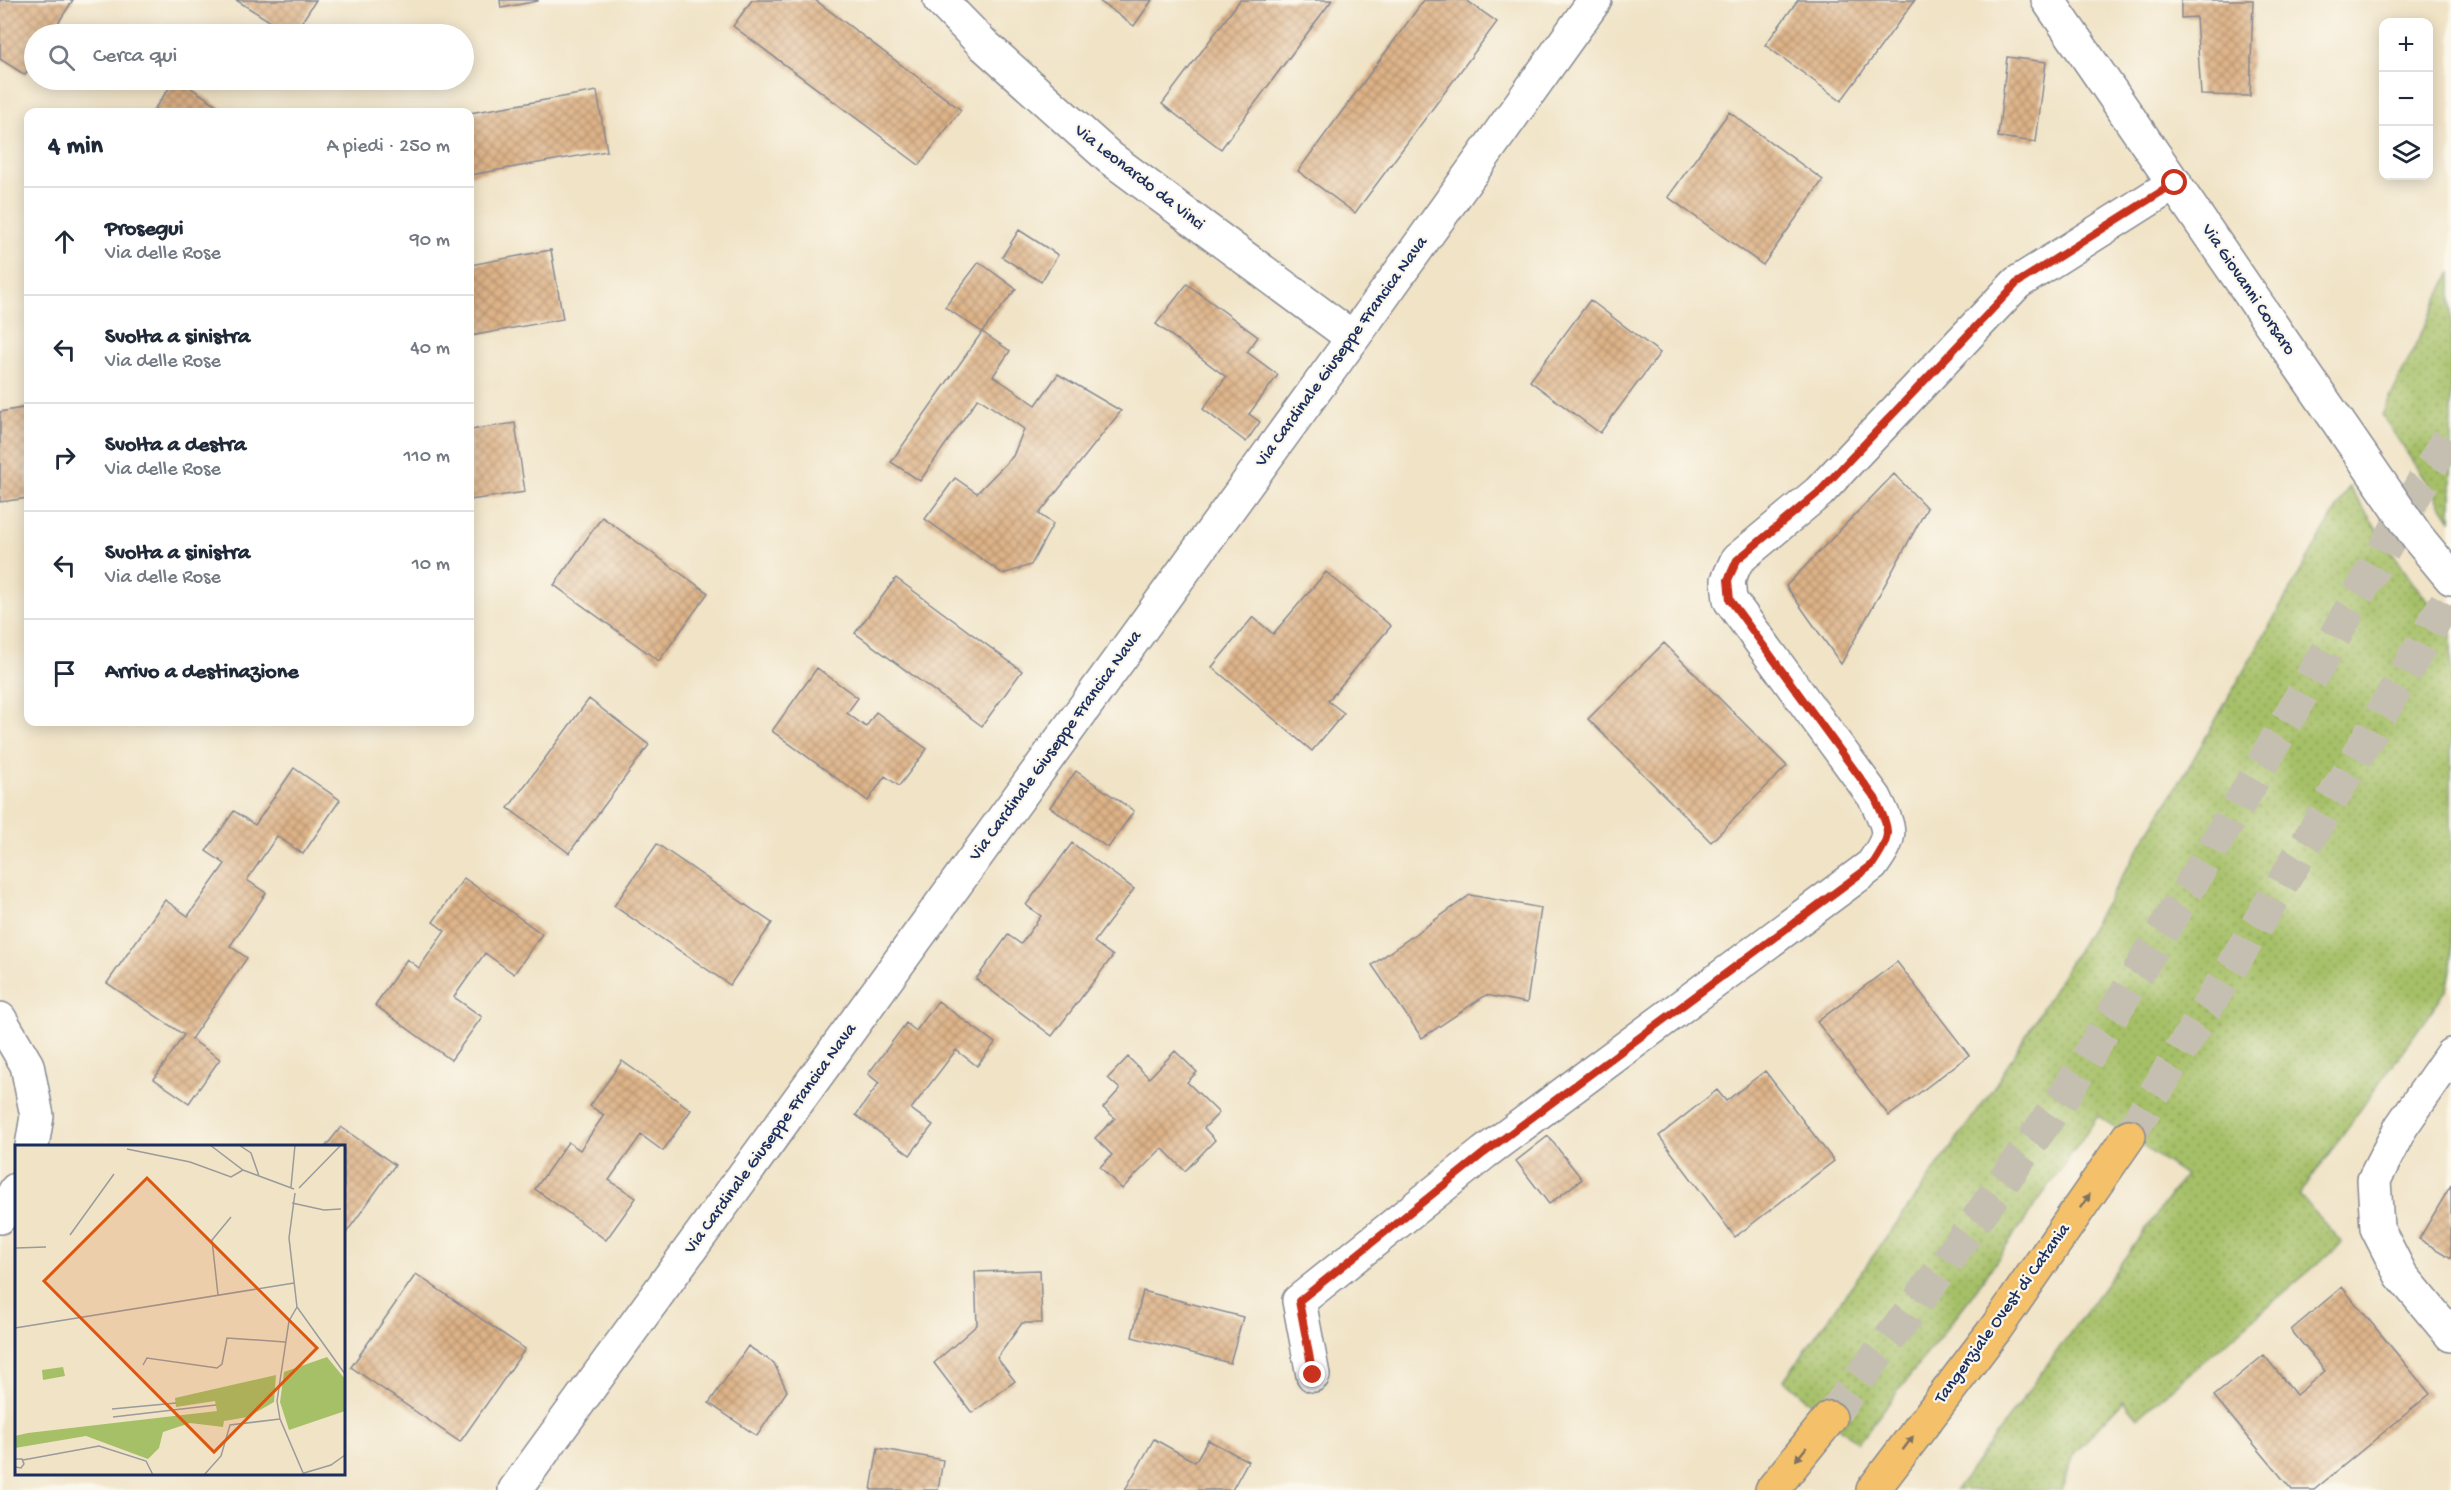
<!DOCTYPE html>
<html lang="it">
<meta charset="utf-8">
<style>
:root{--surface:#fff;--page:#f6f6f7;--text:#1f2937;--muted:#747a83;--line:#e0e1e3}
body{margin:0;font-family:"Gochi Hand",sans-serif;background:var(--page);color:var(--text)}
.controls{position:absolute;right:18px;top:18px;display:grid;overflow:hidden;border-radius:12px;box-shadow:0 3px 15px #0003}
.controls button{width:54px;height:54px;display:grid;place-items:center;padding:0;border:0;border-bottom:2px solid var(--line);background:var(--surface);color:var(--text);font:30px sans-serif}
.stop{position:absolute;width:18px;height:18px;margin:-14px;border:4px solid #c8321e;border-radius:50%;background:#fff}
.stop.end{background:#c8321e;border-color:#fff;box-shadow:0 2px 6px #0008}
.list{margin:0;padding:0;list-style:none}
h2{display:flex;justify-content:space-between;align-items:center;height:78px;margin:0;padding:0 24px;font-size:26px}
h2 small{font-size:20px;font-weight:400;color:var(--muted)}
.list li{display:grid;grid-template-columns:39px 1fr auto;gap:18px;align-items:center;box-sizing:border-box;height:108px;padding:0 24px;border-top:2px solid var(--line)}
.list b{display:block;font-size:22px;white-space:nowrap}
.list p{margin:0;font-size:20px;white-space:nowrap;color:var(--muted)}
.list em{font-size:20px;font-style:normal;color:var(--muted)}
.icon{flex:none;width:33px;height:33px;fill:none;stroke:currentColor;stroke-width:2;stroke-linecap:round;stroke-linejoin:round}
.map{position:relative;flex:none;width:2451px;height:1490px;overflow:hidden}
.search{position:absolute;background:var(--surface);box-shadow:0 3px 15px #0003;left:24px;top:24px;width:450px;height:66px;display:flex;align-items:center;gap:15px;box-sizing:border-box;padding:0 21px;border-radius:33px;color:var(--muted);font-size:22px}
.panel{position:absolute;background:var(--surface);box-shadow:0 3px 15px #0003;left:24px;top:108px;width:450px;height:618px;border-radius:12px}
.map>svg:first-child{display:block}
</style>
<div class="map">
<svg width="2451" height="1490" viewBox="0 0 2451 1490">
<defs>
<pattern id="grass-dots" width="8" height="8" patternUnits="userSpaceOnUse" patternTransform="scale(1.5)"><rect width="8" height="8" fill="#a6c067"/><path d="M2 2h.1M6 6h.1" fill="none" stroke="#869c58" stroke-width="1.8" stroke-linecap="round"/></pattern>
<pattern id="building-cross-hatch" width="8" height="8" patternUnits="userSpaceOnUse" patternTransform="scale(1.5)"><rect width="8" height="8" fill="#deb387"/><path d="M0 0l8 8M0 8l8-8" fill="none" stroke="#b39272"/></pattern>
</defs>
<rect width="100%" height="100%" fill="#fbf7ec"/>
<filter id="ink" filterUnits="userSpaceOnUse"><feTurbulence type="fractalNoise" baseFrequency=".0167" numOctaves="2"/><feDisplacementMap in="SourceGraphic" scale="12" xChannelSelector="R" yChannelSelector="G"/><feConvolveMatrix kernelMatrix="1 2 1 2 8 2 1 2 1" color-interpolation-filters="sRGB"/></filter>
<filter id="wash" filterUnits="userSpaceOnUse"><feTurbulence type="fractalNoise" baseFrequency=".008" numOctaves="4" result="noise"/><feDisplacementMap in="SourceGraphic" scale="24" xChannelSelector="R" yChannelSelector="G"/><feGaussianBlur stdDeviation="1.35" result="paint"/><feColorMatrix in="noise" values="0 0 0 0 0 0 0 0 0 0 0 0 0 0 0 0 0 1.4 0 .05"/><feComposite in="paint" operator="in"/></filter>
<g filter="url(#wash)">
<rect width="100%" height="100%" fill="#f0e3c6"/>
<path fill="url(#grass-dots)" stroke="#607862" stroke-width="1.5" d="M2451,272V520L2382,415Z
M2349,487L2413,583L2451,628V970L2447,989L2299,1195L2342,1243L2137,1418L2123,1401L2075,1452L2061,1490H1956L2185,1175L2098,1116L1973,1294L1858,1443L1784,1380L1993,1089L2191,763Z"/>
<g id="blocks">
<path fill="url(#building-cross-hatch)" d="M0,0H73L51,34H34V60L25,75L0,59Z
M236,0H316L294,34H290Z
M500,0H538V1L501,8Z
M752,0H815L961,110L919,165L733,26Z
M1098,0H1152L1134,26Z
M1240,0H1332L1221,149L1162,104Z
M1424,0H1466L1497,22L1355,213L1298,171Z
M1798,0H1915L1841,101L1765,45Z
M2181,0H2253L2250,96L2201,95L2196,17L2181,18Z
M2007,57L2046,62L2036,142L1998,137Z
M175,80H179L227,112H152Z
M597,91L607,151L470,175V113Z
M1729,112L1823,180L1763,265L1668,197Z
M1019,230L1058,255L1041,282L1002,257Z
M551,250L563,319L470,336V265Z
M979,262L1016,289L982,332L945,307Z
M1187,284L1258,337L1247,352L1278,375L1249,414L1260,422L1246,442L1203,409L1226,377L1156,324Z
M1590,300L1660,353L1600,433L1530,381Z
M982,332L1010,351L993,376L1036,405L1058,374L1121,411L1039,514L1053,524L1031,565L1003,574L925,519L955,478L977,493L1013,456L1024,429L978,398L920,481L891,462Z
M28,407V498L0,502V412Z
M515,423L525,492L470,500V430Z
M1894,474L1927,508L1841,664L1786,586Z
M602,517L708,593L659,661L554,585Z
M1326,572L1391,626L1328,701L1344,713L1312,751L1212,667L1253,617L1273,634Z
M896,578L1022,671L982,726L855,633Z
M1664,643L1787,766L1711,842L1588,719Z
M817,668L858,698L847,713L866,727L876,712L927,749L899,786L885,776L868,801L772,731Z
M589,699L649,745L569,853L508,808Z
M294,768L340,800L303,854L277,836L247,880L266,893L230,946L247,958L191,1039L220,1059L189,1103L154,1079L184,1035L107,983L165,900L188,916L225,864L206,851L234,811L255,825Z
M1076,771L1134,811L1108,848L1050,807Z
M1072,843L1134,889L1094,942L1113,956L1052,1036L976,979L1008,935L1021,944L1041,916L1026,905Z
M657,844L772,923L730,985L614,906Z
M464,878L542,934L514,974L485,953L454,997L482,1017L451,1060L375,1005L407,959L419,968L445,931L433,922Z
M1470,895L1541,908L1527,1003L1486,995L1422,1038L1372,965Z
M1897,962L1969,1055L1889,1116L1817,1022Z
M938,1001L995,1043L977,1066L956,1050L911,1109L933,1125L910,1155L856,1115L879,1083L868,1074L906,1023L916,1031Z
M1175,1051L1197,1072L1187,1082L1219,1113L1204,1128L1215,1140L1185,1171L1162,1148L1122,1189L1100,1167L1112,1155L1095,1138L1115,1118L1103,1108L1120,1089L1108,1078L1128,1057L1149,1078Z
M622,1061L691,1110L663,1151L641,1135L609,1180L636,1198L606,1240L535,1189L568,1142L580,1150L604,1115L590,1106Z
M1765,1071L1834,1161L1735,1237L1659,1136L1717,1090L1726,1101Z
M341,1127L395,1165L344,1236V1146H326Z
M1548,1136L1582,1179L1549,1204L1516,1161Z
M2451,1185V1258L2419,1239Z
M1040,1270L1042,1323H1022L997,1358L1015,1381L972,1413L934,1363L977,1325L975,1272Z
M416,1274L525,1349L460,1442L351,1367Z
M2342,1287L2430,1394L2314,1490H2292L2214,1396L2264,1355L2296,1395L2325,1371L2291,1330Z
M1143,1291L1243,1317L1230,1363L1132,1337Z
M748,1346L774,1363L787,1391L757,1436L709,1403Z
M1154,1439L1195,1462L1208,1440L1248,1461L1232,1490H1125Z
M878,1448L943,1460L938,1490H871Z"/>
</g>
</g>
<g filter="url(#ink)">
<use href="#blocks" fill-opacity="0" stroke="#868992" stroke-width="1.5"/>
<g fill="none" stroke-linecap="round" stroke-linejoin="round">
<path stroke="#c5bfb1" stroke-width="33" stroke-dasharray="33 16" stroke-linecap="butt" d="M2129,1136L2312,834L2451,593
M1830,1418L1938,1274L2066,1093L2248,789L2451,432"/>
<g stroke="#868992" stroke-width="36">
<path id="street" d="M940,0L983,44L1110,158L1353,338
M2048,0L2418,538L2451,578
M0,1019L27,1065L37,1116L32,1146
M2451,1055L2401,1127L2374,1180L2377,1228L2401,1275L2451,1335
M0,1217L16,1190
M1313,1375L1299,1301L1484,1153L1872,865C1894,834 1891,831 1875,798L1730,600L1728,580L1737,560L1819,492L2017,283L2175,183
M515,1490L1353,338L1595,0"/>
</g>
<g stroke="#868992" stroke-width="36">
<path id="highway" d="M1772,1490L1830,1418
M1873,1490L1996,1328L2129,1136"/>
</g>
<use href="#street" stroke="#fff" stroke-width="33"/>
<use href="#highway" stroke="#f4c16a" stroke-width="33"/>
</g>
<defs><path id="oneway-solid" d="M-6-.8H1V-3.2L6.5 0L1 3.2V.8H-6Z" transform="scale(1.5)"/></defs>
<g fill="#7d7163">
<use href="#oneway-solid" transform="translate(2085 1201) rotate(-55)"/>
<use href="#oneway-solid" transform="translate(1908 1443) rotate(-53)"/>
<use href="#oneway-solid" transform="translate(1801 1454) rotate(129)"/>
</g>
</g>
<g fill="none" stroke-linecap="round" stroke-linejoin="round" filter="url(#ink)">
<path stroke="#c8321e" stroke-width="8" d="M1313,1375L1299,1301L1484,1153L1872,865C1893,834 1890,831 1875,798L1730,600L1728,580L1737,560L1819,492L2017,283L2175,183"/>
</g>
<g text-anchor="middle" dominant-baseline="central" stroke-width="4.5" stroke-linejoin="round" paint-order="stroke">
<g font-size="18" fill="#1b2f5e" stroke="#fbf7ec">
<text transform="translate(1139 178) rotate(38)">Via Leonardo da Vinci</text>
<text transform="translate(2248 290) rotate(56)">Via Giovanni Corsaro</text>
<text transform="translate(1342 352) rotate(-54)">Via Cardinale Giuseppe Francica Nava</text>
<text transform="translate(1056 746) rotate(-54)">Via Cardinale Giuseppe Francica Nava</text>
<text transform="translate(771 1139) rotate(-54)">Via Cardinale Giuseppe Francica Nava</text>
<text transform="translate(2003 1314) rotate(-54)">Tangenziale Ovest di Catania</text>
</g>
</g>
<g transform="translate(15 1145)">
<rect width="330" height="330" fill="#f0e3c6"/>
<path d="M312,212L330,234V266L274,285L265,257L269,227ZM261,230L259,257L233,272L209,276L208,282L175,278L148,287L144,303L133,314L71,291L0,303V291L13,288L202,266L200,256L161,262L160,253Z" fill="#a6c067"/>
<path d="M48,222L50,231L28,235L27,225Z" fill="#a6c067"/>
<path fill="none" stroke="#9b9b9c" stroke-width="1.5" d="M195,0L228,25L279,44M224,0L236,8L244,31M112,4L175,17L216,32L228,25M276,42L280,0M284,43L326,0M280,48L274,93L282,162L330,229M277,58L309,65L326,64M55,90L99,29M1,103L31,102M203,150L197,95L216,72M282,162L274,176L262,256L265,274L289,330M0,183L279,138M128,220L132,213L202,223L207,219L212,193L270,197M97,264L161,258M98,272L201,260M0,314H7L9,319L6,323L0,322M8,315L84,301L131,316L138,330M289,328L316,320L330,310M189,330L206,311L215,280L265,274"/>
<path fill="#de5710" fill-opacity="0.15" stroke="#de5710" stroke-width="3" d="M132,33L302,203L199,307L29,136Z"/>
<rect width="330" height="330" fill="none" stroke="#1b2f5e" stroke-width="3"/>
</g>
</svg>
<div class="controls">
<button>+</button>
<button>−</button>
<button><svg class="icon" aria-label="layers" viewBox="0 0 24 24"><path d="M12 4l9 5-9 5-9-5zM3 14l9 5 9-5"/></svg></button>
</div>
<div class="stop" style="left:2175px;top:183px"></div>
<div class="stop end" style="left:1313px;top:1375px"></div>
<div class="search"><svg class="icon" aria-label="search" viewBox="0 0 24 24"><circle cx="10" cy="10" r="6"/><path d="M15 15l6 6"/></svg>Cerca qui</div>
<section class="panel">
<h2>4 min<small>A piedi · 250 m</small></h2>
<ul class="list">
<li><svg class="icon" aria-label="ahead" viewBox="0 0 24 24"><path d="M12 20V5M6 11l6-6 6 6"/></svg><div><b>Prosegui</b><p>Via delle Rose</p></div><em>90 m</em></li>
<li><svg class="icon" aria-label="left" viewBox="0 0 24 24"><path d="M17 20v-9H6M10 6l-5 5 5 5"/></svg><div><b>Svolta a sinistra</b><p>Via delle Rose</p></div><em>40 m</em></li>
<li><svg class="icon" aria-label="right" viewBox="0 0 24 24"><path d="M7 20v-9h11M14 6l5 5-5 5"/></svg><div><b>Svolta a destra</b><p>Via delle Rose</p></div><em>110 m</em></li>
<li><svg class="icon" aria-label="left" viewBox="0 0 24 24"><path d="M17 20v-9H6M10 6l-5 5 5 5"/></svg><div><b>Svolta a sinistra</b><p>Via delle Rose</p></div><em>10 m</em></li>
<li><svg class="icon" aria-label="arrive" viewBox="0 0 24 24"><path d="M6 21V4h12l-3 4 3 4H6"/></svg><div><b>Arrivo a destinazione</b></div></li>
</ul>
</section>
</div>
